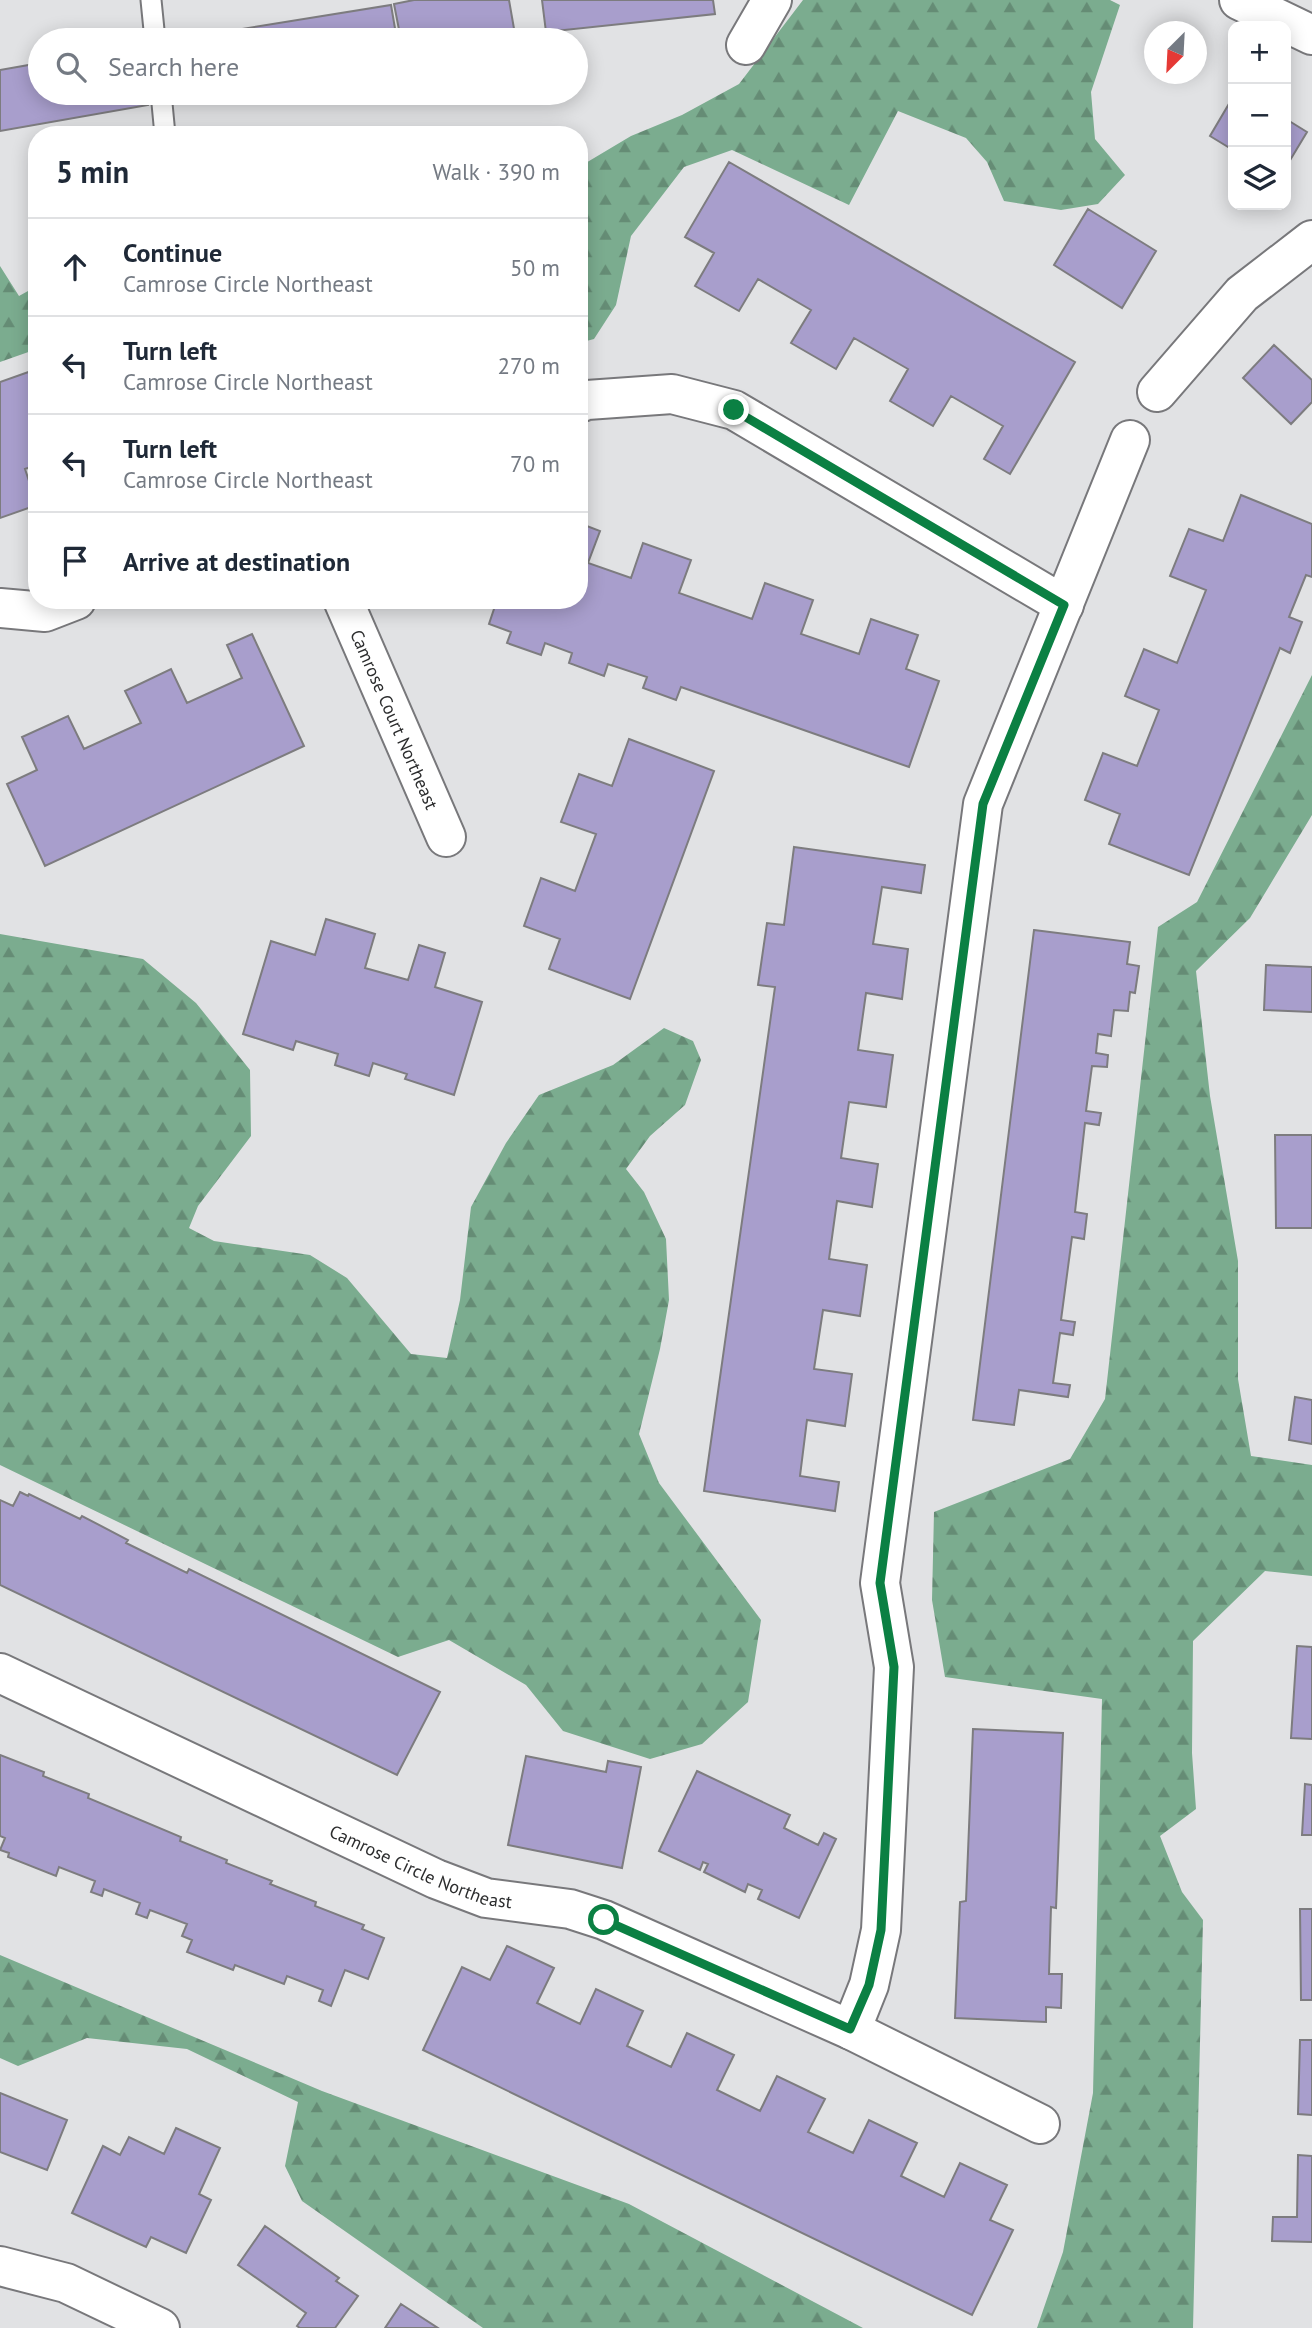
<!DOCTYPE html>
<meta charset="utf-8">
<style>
:root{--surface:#fff;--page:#f2f2f3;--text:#1f2937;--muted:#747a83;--line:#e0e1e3}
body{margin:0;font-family:"PT Sans",sans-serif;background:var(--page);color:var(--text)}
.controls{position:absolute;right:21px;top:21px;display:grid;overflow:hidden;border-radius:14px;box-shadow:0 4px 18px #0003}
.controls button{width:63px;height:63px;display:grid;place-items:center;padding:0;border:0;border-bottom:2px solid var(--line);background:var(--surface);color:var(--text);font:35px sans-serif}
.compass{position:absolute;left:1144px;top:21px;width:63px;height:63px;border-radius:50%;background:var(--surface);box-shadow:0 4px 18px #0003;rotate:204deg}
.stop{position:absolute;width:21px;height:21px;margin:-16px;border:5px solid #0b8043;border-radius:50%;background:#fff}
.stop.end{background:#0b8043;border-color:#fff;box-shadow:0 2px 7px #0008}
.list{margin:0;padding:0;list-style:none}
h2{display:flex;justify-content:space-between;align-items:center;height:91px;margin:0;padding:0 28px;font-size:30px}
h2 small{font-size:23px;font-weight:400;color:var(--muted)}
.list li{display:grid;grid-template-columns:46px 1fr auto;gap:21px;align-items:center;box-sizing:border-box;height:98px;padding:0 28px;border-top:2px solid var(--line)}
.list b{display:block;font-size:26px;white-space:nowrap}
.list p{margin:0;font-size:23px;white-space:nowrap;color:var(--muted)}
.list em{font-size:23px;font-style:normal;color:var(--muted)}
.icon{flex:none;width:38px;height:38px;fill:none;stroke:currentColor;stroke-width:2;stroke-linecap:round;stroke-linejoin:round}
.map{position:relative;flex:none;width:1312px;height:2328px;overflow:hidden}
.search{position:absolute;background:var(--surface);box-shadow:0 4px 18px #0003;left:28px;top:28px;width:560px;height:77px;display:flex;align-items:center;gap:18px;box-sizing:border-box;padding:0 24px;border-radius:38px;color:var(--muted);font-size:26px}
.panel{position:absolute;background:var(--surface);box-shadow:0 4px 18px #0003;left:28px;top:126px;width:560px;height:483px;border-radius:28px}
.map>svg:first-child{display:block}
</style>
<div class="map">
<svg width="1312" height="2328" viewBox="0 0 1312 2328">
<defs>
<pattern id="forest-firs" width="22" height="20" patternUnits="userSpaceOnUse" patternTransform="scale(1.75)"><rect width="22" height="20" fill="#7bac8f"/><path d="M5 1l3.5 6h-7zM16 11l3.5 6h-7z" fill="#658c75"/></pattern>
</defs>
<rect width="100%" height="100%" fill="#e1e2e4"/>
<path fill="url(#forest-firs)" d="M803,0H1110L1120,5L1091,92L1095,139L1125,175L1098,204L1061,210L1004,201L987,162L966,138L898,111L849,205L732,150L684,167L631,236L616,305L594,339L579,343V167L631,136L682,115L739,84Z
M0,266L19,296L37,286V349L0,362Z
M1312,675V815L1250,918L1196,971L1210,1096L1238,1261V1379L1251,1456L1312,1465V1576L1265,1571L1193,1641L1192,1753L1196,1809L1160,1836L1182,1892L1203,1920L1193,2328H1037L1063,2252L1093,2093L1102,1699L945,1677L932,1600L934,1512L1070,1459L1105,1399L1158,927L1197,902Z
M0,934L143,959L196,1003L250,1070L251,1136L198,1206L189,1228L214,1241L310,1255L347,1278L411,1354L447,1358L460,1300L471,1207L506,1143L539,1095L613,1065L664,1028L693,1041L701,1060L685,1105L650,1136L626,1169L644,1192L666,1239L669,1300L660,1349L639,1434L659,1483L761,1620L748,1702L702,1744L650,1759L563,1731L526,1685L449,1640L398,1657L0,1465Z
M0,1955L322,2091L629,2204L863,2328H483L302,2201L285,2166L298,2102L187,2049L87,2038L18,2066L0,2058Z"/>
<path fill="#a89ecc" stroke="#7d7c7f" stroke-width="2" d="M414,0H509L516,40H401L394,4Z
M542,0H713L715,14L546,32Z
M391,5L397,40H174Z
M40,63V93H145L148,105L0,131V70Z
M183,93H212L184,97Z
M1233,97V150L1210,136Z
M1286,119L1307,132L1286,167Z
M729,162L1075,362L1010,474L984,459L1003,426L951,396L933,426L890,401L908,369L854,338L836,369L791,343L811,310L758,279L739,311L695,286L714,253L685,237Z
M1088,209L1156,251L1122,308L1054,265Z
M1274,345L1312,380V402L1291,424L1243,378Z
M37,369V465L25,469L37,505L0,518V382Z
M1241,495L1312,524V577L1306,575L1289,617L1302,622L1290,653L1280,648L1189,875L1109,844L1120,814L1085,800L1103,753L1137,766L1159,710L1125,696L1144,649L1177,663L1206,590L1170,576L1189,529L1223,541Z
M579,523L600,531L588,563L631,578L643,543L691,560L679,593L752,619L765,583L813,600L801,634L859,654L871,619L918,635L906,669L939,681L909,767L681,687L676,700L643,688L647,677L608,664L604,676L569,663L572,653L545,643L541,655L507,643L511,632L489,624L497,600H579Z
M252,634L304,746L45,866L7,784L37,770L22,737L68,716L84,749L141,723L125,691L171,669L187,703L242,678L227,645Z
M629,739L714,771L630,999L549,969L560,939L524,926L541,878L575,891L596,834L561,822L579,774L612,786Z
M794,847L925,865L921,893L882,887L873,944L908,949L902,999L866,993L858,1050L893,1055L886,1107L849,1102L841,1158L878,1164L872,1207L837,1201L829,1259L867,1265L860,1316L823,1310L814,1369L852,1374L845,1426L807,1420L800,1476L839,1482L835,1511L704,1491L775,987L758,985L767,923L784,925Z
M326,919L375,934L365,968L408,980L419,945L445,953L435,987L482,1002L454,1095L405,1079L407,1074L373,1063L369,1076L335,1065L338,1054L296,1041L293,1050L243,1034L271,941L315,955Z
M1034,930L1130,942L1127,964L1139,966L1135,993L1130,992L1128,1011L1114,1010L1111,1036L1098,1034L1096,1053L1108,1055L1107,1067L1092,1066L1086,1111L1101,1113L1099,1125L1085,1123L1075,1212L1087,1214L1084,1239L1072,1237L1061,1320L1075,1322L1073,1335L1060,1333L1053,1383L1070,1385L1068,1397L1019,1390L1014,1425L973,1420Z
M1266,965L1312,967V1012L1264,1010Z
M1275,1135H1312V1228H1276Z
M1295,1397L1312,1400V1444L1289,1440Z
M20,1492L28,1496L29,1494L80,1519L82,1516L128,1540L126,1543L187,1573L189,1569L440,1692L397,1775L0,1585V1500L13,1506Z
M1297,1646L1312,1647V1739L1291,1738Z
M973,1729L1063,1733L1056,1908L1051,1907L1049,1974H1062L1061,2008L1046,2007V2022L955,2018L960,1902L966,1901Z
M0,1755L44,1772L43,1776L89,1794L88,1798L181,1837L180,1841L227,1860L226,1863L272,1881L270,1884L316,1902L315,1906L364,1925L362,1929L384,1938L368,1979L345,1970L331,2006L319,2001L323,1990L287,1976L284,1984L235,1965L233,1970L187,1952L192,1940L182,1936L187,1924L150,1910L147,1918L136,1914L140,1903L104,1889L102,1896L91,1892L95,1881L59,1867L56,1876L8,1857L9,1853L0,1850L5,1838L0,1836Z
M526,1756L606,1772L608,1761L641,1767L622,1868L508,1845Z
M697,1771L790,1815L784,1828L818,1845L824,1833L836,1839L799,1918L758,1899L762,1890L748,1884L745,1892L704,1872L708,1864L703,1862L700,1870L659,1851Z
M1305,1784L1312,1785V1835H1302Z
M1300,1909H1312V2000H1301Z
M507,1946L554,1968L537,2003L580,2024L596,1989L643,2011L627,2046L671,2067L687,2033L734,2055L717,2090L760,2111L777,2076L825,2099L808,2132L853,2153L869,2120L917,2143L901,2176L944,2197L960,2163L1007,2185L990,2220L1013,2230L972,2315L423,2050L462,1967L490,1980Z
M1300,2040H1312V2115L1298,2114Z
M0,2093L67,2120L47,2170L0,2152Z
M176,2128L220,2148L199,2194L211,2200L186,2253L151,2237L146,2247L72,2213L103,2146L120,2155L129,2137L164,2154Z
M1298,2155L1312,2156V2242L1272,2241L1273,2217H1297Z
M265,2226L339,2278L336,2281L358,2296L335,2328H300L297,2326L306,2313L238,2265Z
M401,2304L438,2328H385Z"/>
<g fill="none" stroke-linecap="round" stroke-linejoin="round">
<g stroke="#78787b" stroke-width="23">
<path id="service" d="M151,0L155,40
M161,93L165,135"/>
</g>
<g stroke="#78787b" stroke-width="42">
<g id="minor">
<path d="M1239,0L1312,35"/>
<path d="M746,45L772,0"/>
<path d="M1157,392L1242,294L1312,240"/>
<path d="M579,403L587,400L672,394L734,410L1064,605"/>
<path id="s1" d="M343,600L446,837"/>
<path d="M0,608L45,612L76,600"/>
<path id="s2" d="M0,1673L436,1879L486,1898L570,1909L604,1920L851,2030L1040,2124"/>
<path d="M851,2030L869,1985L881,1930L894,1667L880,1583L983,804L1130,440"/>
<path d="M0,2266L66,2283L160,2328"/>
</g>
</g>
<use href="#service" stroke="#fff" stroke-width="19"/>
<use href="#minor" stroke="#fff" stroke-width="38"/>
</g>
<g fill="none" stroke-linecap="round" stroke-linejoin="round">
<path stroke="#0b8043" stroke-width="9" d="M604,1920L850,2029L869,1985L881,1930L894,1667L880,1583L983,804L1064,605L734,410"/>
</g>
<g text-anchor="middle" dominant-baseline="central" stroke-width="5" stroke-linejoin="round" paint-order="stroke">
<g font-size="18" fill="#2c2d2e" stroke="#fff">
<text stroke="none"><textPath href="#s1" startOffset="130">Camrose Court Northeast</textPath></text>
<text stroke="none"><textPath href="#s2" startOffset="464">Camrose Circle Northeast</textPath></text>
</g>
</g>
</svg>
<div class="controls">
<button>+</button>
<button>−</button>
<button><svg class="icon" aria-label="layers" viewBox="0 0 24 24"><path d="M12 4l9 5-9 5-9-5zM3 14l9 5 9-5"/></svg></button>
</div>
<svg class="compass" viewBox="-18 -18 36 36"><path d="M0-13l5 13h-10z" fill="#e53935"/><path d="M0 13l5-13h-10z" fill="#747a83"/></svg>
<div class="stop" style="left:604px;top:1920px"></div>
<div class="stop end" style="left:734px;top:410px"></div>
<div class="search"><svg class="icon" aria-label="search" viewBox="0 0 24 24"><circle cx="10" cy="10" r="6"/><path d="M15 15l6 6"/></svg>Search here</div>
<section class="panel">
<h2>5 min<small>Walk · 390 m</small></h2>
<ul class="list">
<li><svg class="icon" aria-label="ahead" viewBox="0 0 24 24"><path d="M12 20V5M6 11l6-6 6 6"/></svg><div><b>Continue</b><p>Camrose Circle Northeast</p></div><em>50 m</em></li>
<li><svg class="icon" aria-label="left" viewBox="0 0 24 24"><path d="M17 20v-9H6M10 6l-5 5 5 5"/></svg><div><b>Turn left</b><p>Camrose Circle Northeast</p></div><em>270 m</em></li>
<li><svg class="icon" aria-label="left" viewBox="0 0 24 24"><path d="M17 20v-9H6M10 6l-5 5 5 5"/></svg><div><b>Turn left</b><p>Camrose Circle Northeast</p></div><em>70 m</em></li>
<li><svg class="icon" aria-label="arrive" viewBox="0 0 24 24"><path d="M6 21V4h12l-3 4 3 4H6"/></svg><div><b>Arrive at destination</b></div></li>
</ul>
</section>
</div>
